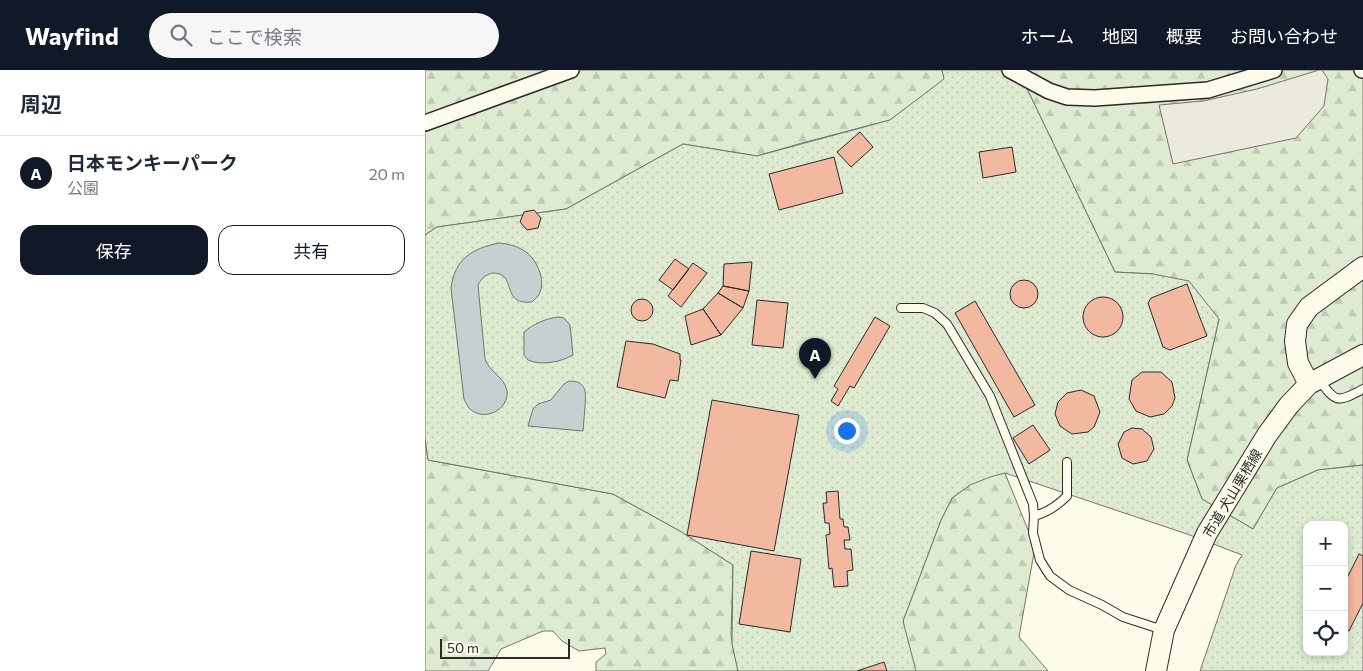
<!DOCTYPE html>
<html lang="ja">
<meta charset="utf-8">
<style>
:root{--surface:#fff;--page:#f6f6f7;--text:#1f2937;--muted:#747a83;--line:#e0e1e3;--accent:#111827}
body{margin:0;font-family:Commissioner,"Noto Sans JP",sans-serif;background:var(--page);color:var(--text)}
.controls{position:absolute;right:15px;bottom:15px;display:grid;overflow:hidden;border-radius:10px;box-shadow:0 2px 8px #0003}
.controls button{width:45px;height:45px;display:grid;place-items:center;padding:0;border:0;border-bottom:1px solid var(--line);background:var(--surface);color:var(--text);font:25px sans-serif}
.scale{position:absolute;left:15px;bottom:12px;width:130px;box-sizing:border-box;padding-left:5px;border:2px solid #2b2b2b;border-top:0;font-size:14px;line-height:18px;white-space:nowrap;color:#2b2b2b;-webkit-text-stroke:4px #fdfbea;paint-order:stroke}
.you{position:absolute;left:421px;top:360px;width:18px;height:18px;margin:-12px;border:4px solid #fff;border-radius:50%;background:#1a73e8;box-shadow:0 0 0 8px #1a73e833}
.badge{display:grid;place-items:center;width:32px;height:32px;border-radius:50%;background:var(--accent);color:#fff;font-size:16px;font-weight:700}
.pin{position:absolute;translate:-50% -41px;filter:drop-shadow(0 1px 2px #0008)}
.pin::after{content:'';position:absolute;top:26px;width:18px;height:15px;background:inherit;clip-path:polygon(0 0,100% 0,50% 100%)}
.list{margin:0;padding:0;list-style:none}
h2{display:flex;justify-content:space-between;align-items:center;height:65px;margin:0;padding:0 20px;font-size:21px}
h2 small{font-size:16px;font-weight:400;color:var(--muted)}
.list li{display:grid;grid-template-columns:32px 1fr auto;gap:15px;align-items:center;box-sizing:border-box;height:75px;padding:0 20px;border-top:1px solid var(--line)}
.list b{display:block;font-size:19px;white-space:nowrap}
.list p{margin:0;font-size:16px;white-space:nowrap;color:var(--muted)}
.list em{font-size:16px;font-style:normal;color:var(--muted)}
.actions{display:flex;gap:10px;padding:15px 20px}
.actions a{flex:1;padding:11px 0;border:1px solid var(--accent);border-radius:15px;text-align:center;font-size:18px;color:var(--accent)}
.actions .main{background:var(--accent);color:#fff}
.icon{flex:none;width:28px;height:28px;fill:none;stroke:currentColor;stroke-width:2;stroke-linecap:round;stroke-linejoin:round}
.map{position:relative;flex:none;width:938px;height:601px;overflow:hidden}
header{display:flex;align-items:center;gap:30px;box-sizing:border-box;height:70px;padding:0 25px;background:var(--accent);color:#fff}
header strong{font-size:24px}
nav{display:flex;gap:28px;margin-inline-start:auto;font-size:18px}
.search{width:350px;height:45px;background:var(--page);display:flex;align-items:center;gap:12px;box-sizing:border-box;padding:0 18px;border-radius:28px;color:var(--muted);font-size:19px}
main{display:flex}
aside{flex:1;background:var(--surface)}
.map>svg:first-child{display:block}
</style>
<header>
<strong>Wayfind</strong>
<div class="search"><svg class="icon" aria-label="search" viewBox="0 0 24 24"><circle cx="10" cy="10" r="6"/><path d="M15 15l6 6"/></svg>ここで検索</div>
<nav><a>ホーム</a><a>地図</a><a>概要</a><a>お問い合わせ</a></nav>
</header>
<main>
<aside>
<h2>周辺<small></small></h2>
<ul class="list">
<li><span class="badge">A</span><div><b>日本モンキーパーク</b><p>公園</p></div><em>20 m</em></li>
</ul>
<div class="actions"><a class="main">保存</a><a>共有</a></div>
</aside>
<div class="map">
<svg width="938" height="601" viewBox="0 0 938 601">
<defs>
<pattern id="forest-firs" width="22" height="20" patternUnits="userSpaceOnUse" patternTransform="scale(1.25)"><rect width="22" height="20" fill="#deebd1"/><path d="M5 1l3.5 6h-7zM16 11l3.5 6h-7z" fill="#bfcab4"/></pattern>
<pattern id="park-dots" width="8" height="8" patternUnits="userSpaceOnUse" patternTransform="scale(1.25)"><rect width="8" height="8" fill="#deebd1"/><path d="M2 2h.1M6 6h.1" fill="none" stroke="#bfcab4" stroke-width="1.8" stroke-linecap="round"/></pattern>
</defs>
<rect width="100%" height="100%" fill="#fdfbea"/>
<path fill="url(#forest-firs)" stroke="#74746e" d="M0,0H517L520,9L465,50L377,73L332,86L258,74L141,139L12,157L0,165Z
M593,0H938V395L893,400L852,418L828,459L777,429L762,390L794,249L728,204L690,202Z
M562,359L610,477L594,567L623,601H488L478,551L516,450L527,428L545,415Z
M0,368L3,390L188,424L255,461L308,495L306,566L313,601H171V592L181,584L180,578L154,581L137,571L128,561H118L76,579L63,601H0Z"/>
<path fill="url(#park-dots)" stroke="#74746e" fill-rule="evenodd" d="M517,0H593L690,202L728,204L764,211L794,249L762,390L777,429L828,459L852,418L893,400L938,395V601H775L811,495L817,485L762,464L580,403L565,407L545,415L527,428L516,450L478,551L491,601H313L307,574L308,495L255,461L188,424L3,390L0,368V165L12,157L141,139L258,74L332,86L465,50L519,9ZM882,455H919V582H882Z"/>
<path fill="#eceadb" stroke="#74746e" d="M894,0H897L903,9L899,36L871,68L748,94L734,35L778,31L832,19Z"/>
<path fill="#c7d0d0" stroke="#74746e" d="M74,173C82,174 89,175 96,179C111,186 123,211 113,226C111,228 109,230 107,232C102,232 95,233 91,229C81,222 87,203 68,203C61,204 56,209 53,215L60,289C64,302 80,307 82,321C84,340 59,352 45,339C43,337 41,333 39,329L26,218C30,189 46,179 74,173Z
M134,247L139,248L145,255L148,285C136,292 116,296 103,290L99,285V262C108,254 122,248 134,247Z
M144,311C162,311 161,322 160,337C159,345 159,353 158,361L103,356L108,339L113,334L126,330L139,314Z"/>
<path fill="#f2b8a0" stroke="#2b2b2b" d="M435,62L448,77L426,97L412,82Z
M587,77L591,102L558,108L554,82Z
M409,87L418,123L354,140L344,104Z
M109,140L116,148L113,158L102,160L95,152L99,142Z
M250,189L264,199L248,220L234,210Z
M327,192L324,221L298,216L299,194Z
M268,193L282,203L256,237L243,226Z
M585 224a14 14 0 1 1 28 0a14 14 0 1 1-28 0Z
M762,214L782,266L745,280L738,277L723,233L726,228Z
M298,216L324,221L318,238L293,223Z
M293,223L318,238L296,265L278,239Z
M658 247a20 20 0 1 1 40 0a20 20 0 1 1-40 0Z
M206 240a11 11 0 1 1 22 0a11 11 0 1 1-22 0Z
M332,230L363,233L358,278L327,275Z
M550,231L610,335L589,347L530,243Z
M278,239L296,265L266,275L260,246Z
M450,247L465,256L429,318L425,316L413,336L406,331L413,319L409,316Z
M201,271L228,274L255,284V290H256L253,311L245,310L240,328L192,317Z
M717,302H736L747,312L750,328L747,336L739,344L725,347L711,341L704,329L707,310Z
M656,320L669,326L675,342L669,357L663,362L647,364L635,356L630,344L633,332L642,323Z
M287,330L374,345L349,481L262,465Z
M608,355L625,380L604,394L588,368Z
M707,358L717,359L726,367L729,379L722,391L708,394L697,388L693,374L699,362Z
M413,421L415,449H418L419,457H423L425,470H419L420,479H426L428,500L422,501L423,516L409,517L407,498L404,499L401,465L405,464L404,453H400L398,433H402L401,422Z
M326,481L376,489L365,562L314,554Z
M934,484L938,486V533L924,561L919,559V514Z
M459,592L462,601H432Z"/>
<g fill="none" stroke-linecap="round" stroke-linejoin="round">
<g stroke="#2b2b2b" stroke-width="10">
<path id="service" d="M476,238H498L510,243L522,254L565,326L608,434L609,446L608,463L615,490L625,506L644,520L677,535L698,547L738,560
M894,309C910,333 913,333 938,319
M609,446C621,443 633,435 642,426V392"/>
</g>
<g stroke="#2b2b2b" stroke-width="18">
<path id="minor" d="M585,0L624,21L642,27L670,28L783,20L849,0
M937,0H938
M0,53L146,0"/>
</g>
<g stroke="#2b2b2b" stroke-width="22">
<path id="tertiary" d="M884,314L873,293L870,271L872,254L884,237L938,197
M731,601L739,560L782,463L842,365L864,335L884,314L938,285"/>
</g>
<use href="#service" stroke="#fdfbea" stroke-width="8"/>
<use href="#minor" stroke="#fdfbea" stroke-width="15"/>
<use href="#tertiary" stroke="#fdfbea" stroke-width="20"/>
</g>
<g text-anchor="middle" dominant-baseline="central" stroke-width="4" stroke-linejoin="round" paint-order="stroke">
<g font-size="14" fill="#2b2b2b" stroke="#fdfbea">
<text transform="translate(807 423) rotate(-59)">市道 犬山栗栖線</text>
</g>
</g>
</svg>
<div class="controls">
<button>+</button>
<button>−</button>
<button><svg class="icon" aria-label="locate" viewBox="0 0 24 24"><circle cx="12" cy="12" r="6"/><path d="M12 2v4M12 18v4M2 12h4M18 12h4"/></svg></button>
</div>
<div class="scale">50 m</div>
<div class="you"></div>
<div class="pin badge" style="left:390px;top:309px">A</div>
</div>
</main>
